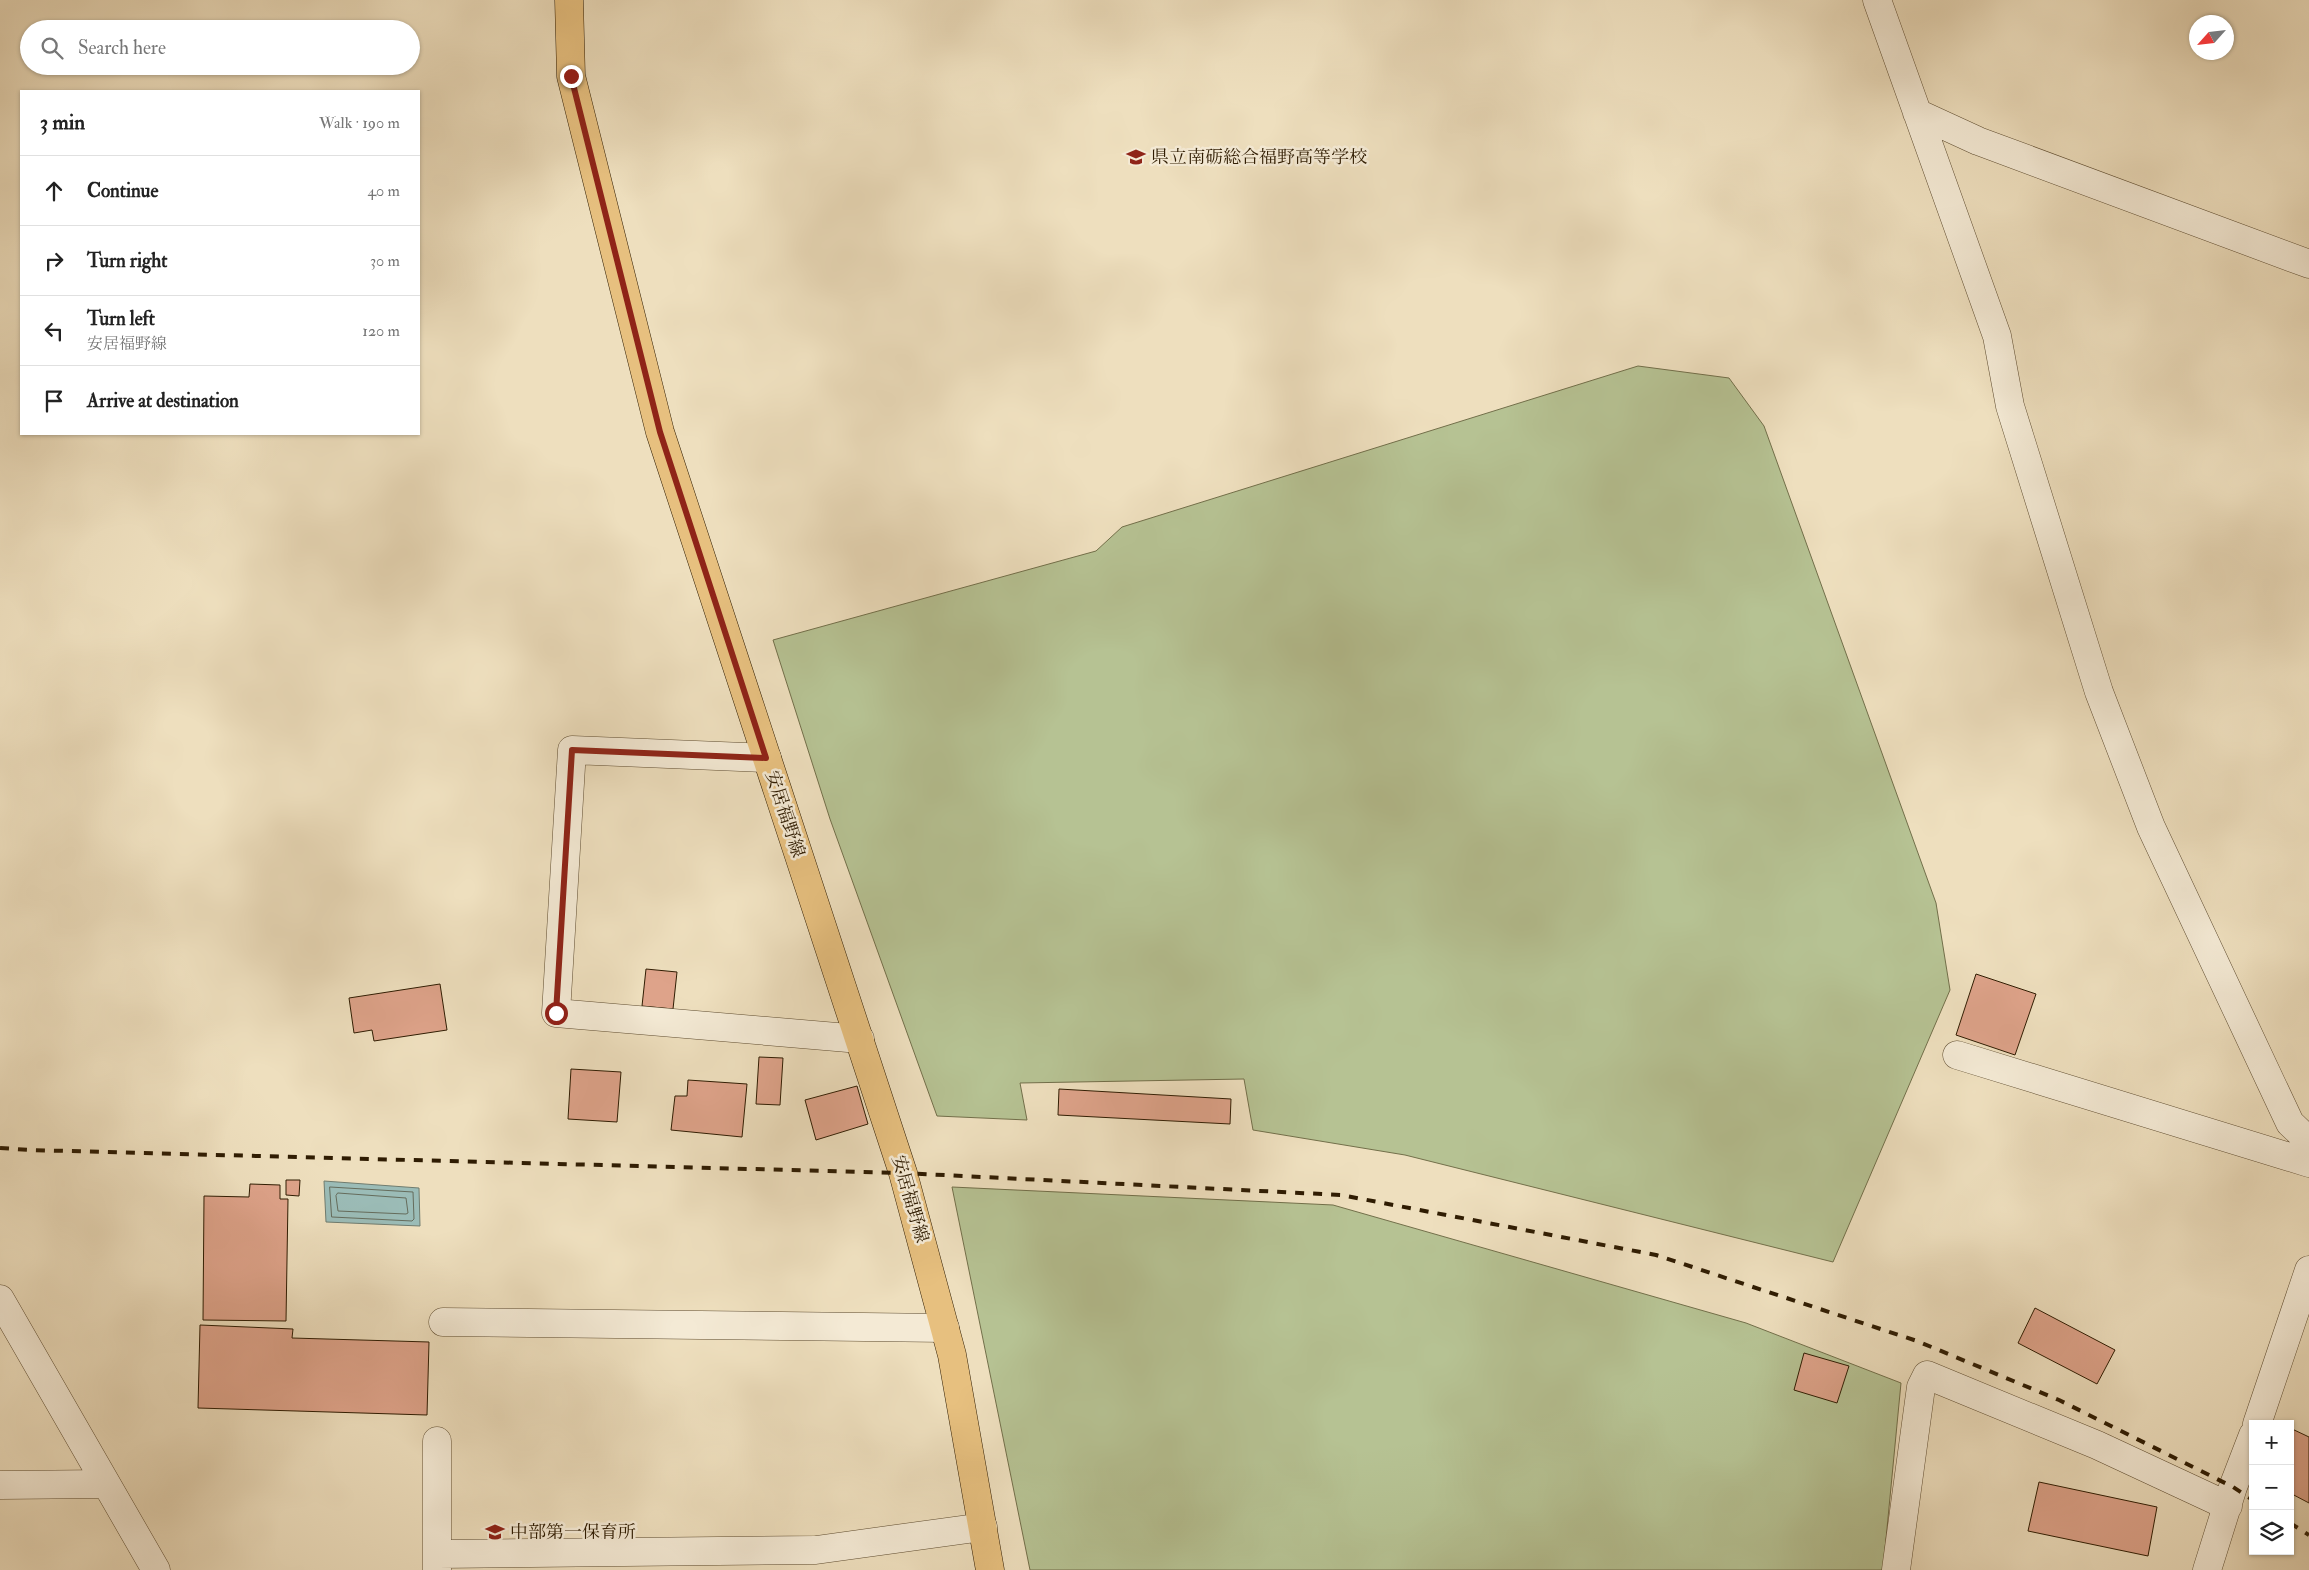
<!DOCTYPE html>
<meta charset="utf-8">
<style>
:root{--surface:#fff;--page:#f2f2f2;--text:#222;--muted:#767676;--line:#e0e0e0}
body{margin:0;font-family:"IM FELL Double Pica","Noto Serif JP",serif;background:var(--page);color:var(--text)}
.controls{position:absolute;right:15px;bottom:15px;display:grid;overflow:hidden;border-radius:0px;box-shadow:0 1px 4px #0004}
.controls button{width:45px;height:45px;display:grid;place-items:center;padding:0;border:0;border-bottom:1px solid var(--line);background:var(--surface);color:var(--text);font:25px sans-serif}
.compass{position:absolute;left:2189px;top:15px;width:45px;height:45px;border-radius:50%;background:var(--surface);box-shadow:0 1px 4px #0004;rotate:243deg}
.stop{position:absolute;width:15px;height:15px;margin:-11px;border:4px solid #8f2418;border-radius:50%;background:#fff}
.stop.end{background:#8f2418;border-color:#fff;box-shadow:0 1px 5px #0008}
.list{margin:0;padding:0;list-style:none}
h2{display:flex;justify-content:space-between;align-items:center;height:65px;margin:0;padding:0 20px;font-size:21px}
h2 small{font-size:16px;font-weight:400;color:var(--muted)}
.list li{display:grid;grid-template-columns:32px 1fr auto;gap:15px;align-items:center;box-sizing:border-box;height:70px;padding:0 20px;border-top:1px solid var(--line)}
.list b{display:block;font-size:19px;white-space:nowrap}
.list p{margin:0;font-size:16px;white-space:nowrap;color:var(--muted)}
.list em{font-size:16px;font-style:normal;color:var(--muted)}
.icon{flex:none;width:28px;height:28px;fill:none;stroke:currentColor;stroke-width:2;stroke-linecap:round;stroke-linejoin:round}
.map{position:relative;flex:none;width:2309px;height:1570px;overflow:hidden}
.search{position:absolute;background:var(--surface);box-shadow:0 1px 4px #0004;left:20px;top:20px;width:400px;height:55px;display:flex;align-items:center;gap:12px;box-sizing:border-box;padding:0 18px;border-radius:28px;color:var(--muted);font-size:19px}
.panel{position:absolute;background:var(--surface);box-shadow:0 1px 4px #0004;left:20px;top:90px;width:400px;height:345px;border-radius:0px}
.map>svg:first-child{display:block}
</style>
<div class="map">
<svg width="2309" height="1570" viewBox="0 0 2309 1570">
<rect width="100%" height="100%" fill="#eedfbe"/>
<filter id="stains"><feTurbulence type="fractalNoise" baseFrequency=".004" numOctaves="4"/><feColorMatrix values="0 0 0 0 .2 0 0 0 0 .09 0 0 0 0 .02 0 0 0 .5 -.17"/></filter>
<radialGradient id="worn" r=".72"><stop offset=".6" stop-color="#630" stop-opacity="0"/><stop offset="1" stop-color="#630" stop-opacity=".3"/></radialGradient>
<path fill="#b6c293" stroke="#726f4a" d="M1638,366L1729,378L1764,426L1936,903L1950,990L1833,1262L1405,1155L1253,1130L1244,1079L1020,1083L1027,1120L937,1116L830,819L773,640L1096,551L1122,527Z
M952,1187L1333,1205L1746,1323L1901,1383L1883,1570H1030Z"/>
<path fill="#9bbcb7" stroke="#707c6f" d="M324,1181L419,1188L420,1226L326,1222Z"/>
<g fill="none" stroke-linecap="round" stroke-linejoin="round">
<path stroke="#656c5c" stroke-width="1" d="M330,1187L413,1192L414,1219L412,1221L332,1217Z
M338,1193L406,1198L408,1213L406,1214L338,1211L336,1196Z"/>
</g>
<path fill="#dea38a" stroke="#2f1c02" d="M646,969L677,972L673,1009L642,1006Z
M1976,974L2036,994L2015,1055L1956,1035Z
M440,984L447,1030L374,1041L372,1030L354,1033L349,998Z
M759,1057L783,1058L780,1105L756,1104Z
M571,1069L621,1072L617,1122L568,1119Z
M688,1080L747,1084L742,1137L671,1130L675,1096H687Z
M857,1086L868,1124L816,1140L805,1100Z
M1059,1089L1231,1099L1230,1124L1058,1115Z
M286,1180H300L299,1196L286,1195Z
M250,1184L280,1185V1199H288L286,1321L203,1320L204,1196L249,1197Z
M2035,1308L2115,1350L2097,1384L2018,1343Z
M200,1325L293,1329L292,1338L429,1342L427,1415L198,1408Z
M1804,1353L1849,1366L1837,1403L1794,1390Z
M2290,1428L2309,1437V1503L2290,1493Z
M2039,1482L2157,1507L2148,1556L2028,1531Z"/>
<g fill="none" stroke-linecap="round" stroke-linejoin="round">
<g stroke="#5f4d31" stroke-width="29">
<path id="minor" d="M1877,0L1997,336L2010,406L2099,692L2151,827L2290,1123L2309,1141
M1917,113L1978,141L2309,264
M767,758L572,750L556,1013L860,1039
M1957,1055L2309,1163
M0,1299L156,1570
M443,1322L945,1328
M2257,1424L2309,1270
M0,1485L106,1484
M438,1554L816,1550L983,1527
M437,1570V1441
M1896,1570L1921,1387L1927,1375L2097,1445L2228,1506
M2207,1570L2233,1487L2253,1435"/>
</g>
<g stroke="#2f1c02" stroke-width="29">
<path id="major" d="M569,0L571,76L660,432L903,1173L952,1355L990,1570"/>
</g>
<use href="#minor" stroke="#f4ead5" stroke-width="28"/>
<use href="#major" stroke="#e7c07f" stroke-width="28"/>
<path stroke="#2f1c02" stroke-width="4" stroke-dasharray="9 9" stroke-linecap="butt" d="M0,1148L30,1150L903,1173L1341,1195L1656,1255L1917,1341L2059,1400L2233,1487L2253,1500
M2290,1523L2309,1535"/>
</g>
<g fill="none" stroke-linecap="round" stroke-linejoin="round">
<path stroke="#8f2418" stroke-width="6" d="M556,1013L572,750L766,758L660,432L571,76"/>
</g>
<defs>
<g id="school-bare" transform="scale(1.5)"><path d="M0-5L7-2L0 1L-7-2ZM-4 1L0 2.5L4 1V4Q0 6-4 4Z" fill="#8f2418" stroke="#f4ead5" stroke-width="2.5" paint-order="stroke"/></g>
</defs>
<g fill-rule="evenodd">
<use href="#school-bare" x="1136" y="157"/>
<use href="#school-bare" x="495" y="1532"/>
</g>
<g text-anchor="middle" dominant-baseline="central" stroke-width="5" stroke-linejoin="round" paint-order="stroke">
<g font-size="18" fill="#2f1c02" stroke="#f4ead5" text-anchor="start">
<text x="1151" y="157">県立南砺総合福野高等学校</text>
<text x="510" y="1532">中部第一保育所</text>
</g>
<g font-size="18" fill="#2f1c02" stroke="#f4ead5">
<text transform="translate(785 814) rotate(72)">安居福野線</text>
<text transform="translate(910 1199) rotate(74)">安居福野線</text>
</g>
</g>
<rect width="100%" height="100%" filter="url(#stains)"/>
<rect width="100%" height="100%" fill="url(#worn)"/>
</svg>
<div class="controls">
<button>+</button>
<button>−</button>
<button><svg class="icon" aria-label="layers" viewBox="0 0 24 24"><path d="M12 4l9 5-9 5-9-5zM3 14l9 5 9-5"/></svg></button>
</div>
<svg class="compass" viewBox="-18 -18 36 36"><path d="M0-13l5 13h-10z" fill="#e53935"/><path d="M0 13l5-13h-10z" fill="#767676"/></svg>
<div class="stop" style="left:556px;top:1013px"></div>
<div class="stop end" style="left:571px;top:76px"></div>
<div class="search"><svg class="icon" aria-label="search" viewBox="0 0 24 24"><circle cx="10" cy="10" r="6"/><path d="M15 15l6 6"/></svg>Search here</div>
<section class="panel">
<h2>3 min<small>Walk · 190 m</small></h2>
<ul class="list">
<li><svg class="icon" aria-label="ahead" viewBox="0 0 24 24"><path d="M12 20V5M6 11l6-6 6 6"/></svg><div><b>Continue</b></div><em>40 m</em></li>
<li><svg class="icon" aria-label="right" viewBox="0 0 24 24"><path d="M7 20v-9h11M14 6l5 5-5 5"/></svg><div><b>Turn right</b></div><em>30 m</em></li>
<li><svg class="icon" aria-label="left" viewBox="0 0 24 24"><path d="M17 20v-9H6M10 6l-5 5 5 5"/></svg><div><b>Turn left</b><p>安居福野線</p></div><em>120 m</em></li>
<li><svg class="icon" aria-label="arrive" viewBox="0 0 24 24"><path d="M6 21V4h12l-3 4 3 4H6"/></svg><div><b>Arrive at destination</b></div></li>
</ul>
</section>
</div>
